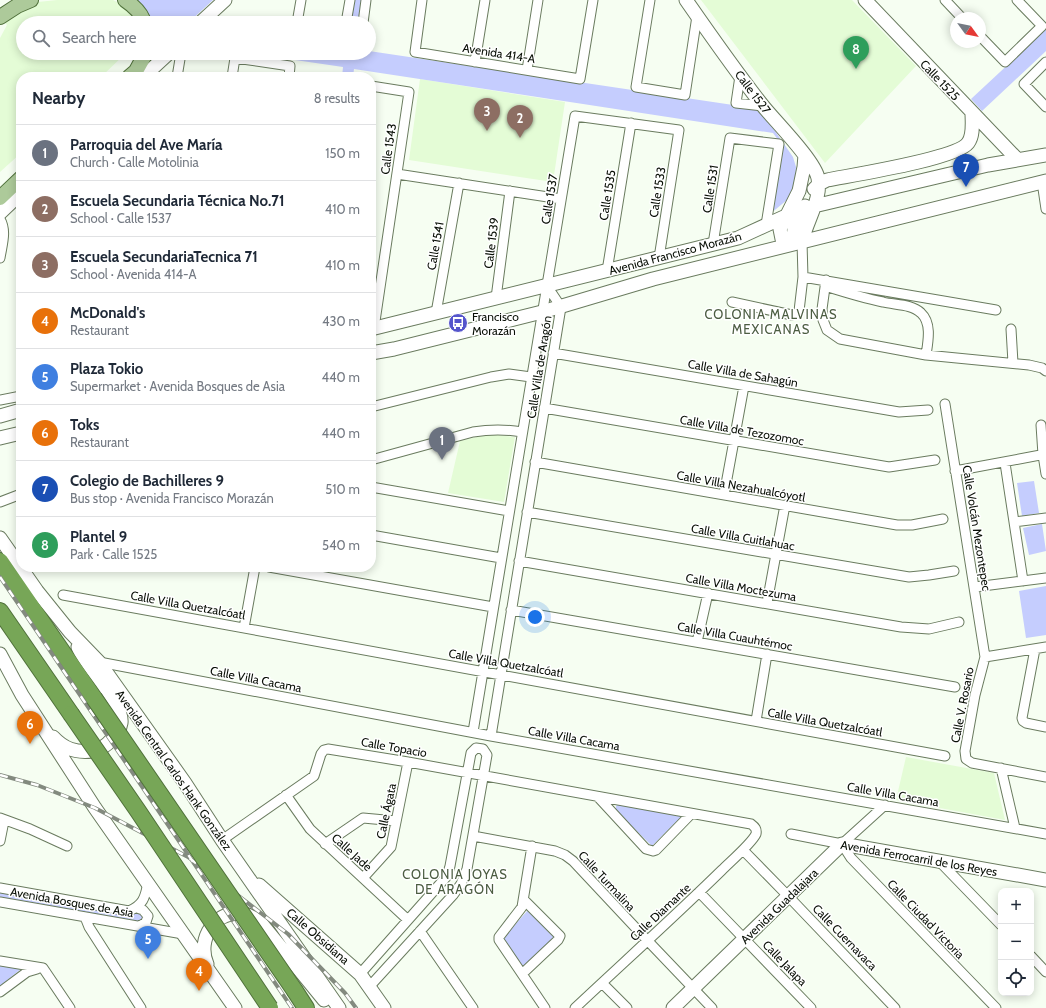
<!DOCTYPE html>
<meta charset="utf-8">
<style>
:root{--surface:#fff;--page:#f6f6f7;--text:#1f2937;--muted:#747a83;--line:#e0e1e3;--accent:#111827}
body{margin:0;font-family:Cabin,sans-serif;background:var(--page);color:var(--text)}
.controls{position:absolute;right:12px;bottom:12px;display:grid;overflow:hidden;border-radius:8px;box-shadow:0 2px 10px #0003}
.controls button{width:36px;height:36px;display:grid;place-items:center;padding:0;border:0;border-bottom:1px solid var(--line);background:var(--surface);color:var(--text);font:20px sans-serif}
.compass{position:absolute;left:950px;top:12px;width:36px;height:36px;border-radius:50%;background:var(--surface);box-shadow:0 2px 10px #0003;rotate:123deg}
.you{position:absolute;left:535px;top:617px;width:14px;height:14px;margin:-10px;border:3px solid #fff;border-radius:50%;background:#1a73e8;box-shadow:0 0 0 6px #1a73e833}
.badge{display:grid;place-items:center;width:26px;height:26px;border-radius:50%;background:var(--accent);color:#fff;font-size:13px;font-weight:700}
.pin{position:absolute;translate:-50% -33px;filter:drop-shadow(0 1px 2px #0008)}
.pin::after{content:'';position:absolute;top:21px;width:14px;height:12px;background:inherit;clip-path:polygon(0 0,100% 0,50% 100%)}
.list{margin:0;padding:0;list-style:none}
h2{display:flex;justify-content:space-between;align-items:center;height:52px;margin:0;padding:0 16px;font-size:17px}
h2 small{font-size:13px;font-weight:400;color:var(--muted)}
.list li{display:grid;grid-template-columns:26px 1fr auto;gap:12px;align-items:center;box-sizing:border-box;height:56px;padding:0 16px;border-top:1px solid var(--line)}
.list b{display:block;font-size:15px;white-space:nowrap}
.list p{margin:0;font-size:13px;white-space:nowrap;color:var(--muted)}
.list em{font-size:13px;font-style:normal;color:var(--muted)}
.icon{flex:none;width:22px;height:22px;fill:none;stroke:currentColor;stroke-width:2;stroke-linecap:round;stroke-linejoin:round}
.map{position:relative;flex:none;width:1046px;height:1008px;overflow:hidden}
.search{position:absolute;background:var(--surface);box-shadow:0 2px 10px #0003;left:16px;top:16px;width:360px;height:44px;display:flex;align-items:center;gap:10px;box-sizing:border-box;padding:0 14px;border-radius:22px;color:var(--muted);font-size:15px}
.panel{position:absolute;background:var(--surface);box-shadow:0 2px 10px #0003;left:16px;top:72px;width:360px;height:500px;border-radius:16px}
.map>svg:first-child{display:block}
</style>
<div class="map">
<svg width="1046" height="1008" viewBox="0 0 1046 1008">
<rect width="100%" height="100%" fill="#f6fef2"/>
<path fill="#e4fcd6" d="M57,0H113L119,3L133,15L137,23H23V53H126L101,77H21V153L0,172V38L7,25L3,21L16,10L38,2Z
M701,0H852L916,66L825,163Z
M420,79L565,102L553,182L409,160Z
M490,434L515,437L504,502L448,493L460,441Z
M906,757L994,773L1005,820L896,800Z"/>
<path fill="#c5cdfe" d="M132,0H213L188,23H147Z
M353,0H365L362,23H350Z
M1046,29V51L982,111L971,99Z
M369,51L760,109L793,157L796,167L795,184L787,200L770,214L781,144L773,133L354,69L353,77H342L343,67L248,53H369Z
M1034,481L1039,513L1022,516L1017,483Z
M1042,524L1046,551L1029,555L1023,528Z
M1046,586V635L1026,638L1019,591Z
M620,803L683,815L652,846L616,811V806Z
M0,891L135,912L146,915L142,923L0,899Z
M528,910L554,937L523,967L503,938Z
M0,965L21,969L0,986Z"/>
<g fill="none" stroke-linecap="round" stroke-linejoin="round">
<g stroke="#6a7b5f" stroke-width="11">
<path id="street" d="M422,0L415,52L580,79L593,0
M650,0L636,87L685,95L697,16
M945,0L962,18
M297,23L301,0
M346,23L350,0
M363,23L366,0
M980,36L1005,62L1042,26L1017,0
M475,62L485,0
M1046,62L1024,84L1046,107
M527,70L538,0
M740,76L736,103L763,106
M177,77L181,53
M232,77L235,58L290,66L289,77
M371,86L409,92L374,328
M397,174L561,199
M1042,182L1046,209
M0,219C7,231 2,245 0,258
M713,244L730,138L779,144L766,225
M607,271L631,123
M803,277L996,310
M826,280L822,309L823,320L827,330L840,339L926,355L1029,365L1042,368L1046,371
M825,286C844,292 863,298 883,302C895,305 912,304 921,313C932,323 928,342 926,355
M496,298L510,191
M732,302L792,315L797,313L799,311L803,277L802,242
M436,313L459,183
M1011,329L1013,363
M553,353L899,412L928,410
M0,400L21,396
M945,404L985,657L975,695L965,751L966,759L972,763L1046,777
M371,407L491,377L509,374L531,377
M544,408L889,467L935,460
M1041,425L1043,455L1046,474
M371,460L473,432C491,429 505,429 522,432
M535,462L897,525H912L943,519
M1005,463L1023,581
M955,471L1046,454
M371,487L509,511
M724,495L744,386
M0,502L21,494
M527,512L909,577L929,575L954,571
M1014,522L1046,518
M371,535L501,558
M519,561L901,627L929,629L959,622
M269,567L493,607
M975,587L1046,578
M63,595L945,756
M767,603L785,505
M511,610L955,687
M244,628L255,567
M697,642L708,593
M1035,649L1022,718L1023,721L1026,723L1046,727
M985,657L1046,647
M99,662L491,736L1046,834
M756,721L767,654
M473,732L575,116L679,130L659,258
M491,736L561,307L547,286
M1001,768L1015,828
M286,795L310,829L408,920
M598,797L646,849L653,851L656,850L691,814
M0,818L30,829L67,846
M791,834L842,844
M473,836L555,851L565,855L573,861L647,940L712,1008
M222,840L314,776L321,754L324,750L328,749L408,762L751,824C755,827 757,829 756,834C752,843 730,862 722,870C674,917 624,962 575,1008
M0,841L4,821
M325,844L363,818L396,821
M842,844L851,858L996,1008
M842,844L885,805
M532,846L522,907L499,937V940L545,1008
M743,850L789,897L895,1008
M939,861L1001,925
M363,878L391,847L408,762
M0,888L129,911C143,905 145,898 148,883
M699,892L811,1008
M0,902L183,934
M137,908L143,910L148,916L146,922L140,926
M85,917L89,927L141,1008
M420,931L473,1008
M1031,956L1046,972
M0,961L43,968L70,1008
M360,974L447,876L450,866L471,753L476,748L483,749L487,755L467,869L461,884L453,895L370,986
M522,974L558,940L560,936L524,900
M602,983L627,1008
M0,992L27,972L37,969"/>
</g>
<g stroke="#6a7b5f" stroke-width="15">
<path id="secondary" d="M686,0C711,36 736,72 763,106C775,121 815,161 818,178C822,200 806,221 802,242
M865,0L1017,159
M200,23L225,0
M143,77L169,53
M814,189L819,184L827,180C852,175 956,159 968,143C974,135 972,122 972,113
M0,213L21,193
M796,243C789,231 799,217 805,206
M786,245L782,239L780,229L799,191L804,167L805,155
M371,329L738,238L786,216L814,206L988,165L1046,155
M371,353L394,349L542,312L653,279L1046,181
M0,416L21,410
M0,438L21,433
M0,538L37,591L70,632L99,662L185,783L222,840L339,1008
M0,654L22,695L95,808L235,1008
M53,737C64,749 76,753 92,751C100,750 107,745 112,739C116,735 120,729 121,723C124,704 87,667 78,647
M259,885L360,974L384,1008
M207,964C196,939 216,908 245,914C252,916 256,920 261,923L324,1000
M673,1008L842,844L1046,880"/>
</g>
<g stroke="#50713b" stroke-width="16">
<path id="primary" d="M125,0C134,6 142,13 144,23
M0,17L17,6L31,0
M129,77L136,71L146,53
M0,198L21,178"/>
</g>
<g stroke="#50713b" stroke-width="18">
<path id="highway" d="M0,561L94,698
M0,611L71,714
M295,991L306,1008"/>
</g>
<use href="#street" stroke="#fff" stroke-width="9"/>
<use href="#secondary" stroke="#fff" stroke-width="13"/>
<use href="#primary" stroke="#adca9a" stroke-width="14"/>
<use href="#highway" stroke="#77a657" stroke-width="16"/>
<g stroke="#838a7f" stroke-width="4">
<path id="rail" d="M0,577L292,1008
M0,775L37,785L95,808L188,857L288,934L345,993L356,1008"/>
</g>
<use href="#rail" stroke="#fff" stroke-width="2.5" stroke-dasharray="8" stroke-linecap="butt"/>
<g stroke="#50713b" stroke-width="18" stroke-linecap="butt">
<path id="highway-bridge" d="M94,698L295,991
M71,714L138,811L270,1008"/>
</g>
<use href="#highway-bridge" stroke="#77a657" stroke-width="16"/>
</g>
<defs>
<g id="bus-disc" transform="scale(1)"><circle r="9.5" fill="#55c" stroke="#fff"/><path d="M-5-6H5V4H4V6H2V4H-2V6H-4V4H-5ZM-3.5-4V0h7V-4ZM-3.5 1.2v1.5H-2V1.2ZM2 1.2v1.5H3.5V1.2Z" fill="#fff"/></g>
</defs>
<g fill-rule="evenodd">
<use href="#bus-disc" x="458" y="323"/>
</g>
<g text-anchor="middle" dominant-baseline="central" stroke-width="3" stroke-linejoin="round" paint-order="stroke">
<g font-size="12" fill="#090f06" stroke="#fff">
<text transform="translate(499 53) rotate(9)">Avenida 414-A</text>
<text transform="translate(940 80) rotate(46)">Calle 1525</text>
<text transform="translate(753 92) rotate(53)">Calle 1527</text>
<text transform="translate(388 149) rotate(-82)">Calle 1543</text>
<text transform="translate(710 189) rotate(-81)">Calle 1531</text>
<text transform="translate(657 192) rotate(-81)">Calle 1533</text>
<text transform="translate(607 195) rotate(-81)">Calle 1535</text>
<text transform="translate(549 199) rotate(-81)">Calle 1537</text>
<text transform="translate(491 243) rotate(-83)">Calle 1539</text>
<text transform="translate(435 246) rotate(-80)">Calle 1541</text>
<text transform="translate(675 253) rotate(-15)">Avenida Francisco Morazán</text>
<text transform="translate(539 367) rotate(-81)">Calle Villa de Aragón</text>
<text transform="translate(743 373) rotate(10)">Calle Villa de Sahagún</text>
<text transform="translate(742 430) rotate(10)">Calle Villa de Tezozomoc</text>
<text transform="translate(741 486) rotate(10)">Calle Villa Nezahualcóyotl</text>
<text transform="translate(977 528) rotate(81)">Calle Volcán Mezontepec</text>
<text transform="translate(743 537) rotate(10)">Calle Villa Cuitlahuac</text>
<text transform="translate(741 587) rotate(10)">Calle Villa Moctezuma</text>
<text transform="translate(188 605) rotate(10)">Calle Villa Quetzalcóatl</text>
<text transform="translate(735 636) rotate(10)">Calle Villa Cuauhtémoc</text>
<text transform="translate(506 663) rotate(10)">Calle Villa Quetzalcóatl</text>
<text transform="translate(256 679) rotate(11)">Calle Villa Cacama</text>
<text transform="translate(962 705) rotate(-79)">Calle V. Rosario</text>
<text transform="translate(825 722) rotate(10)">Calle Villa Quetzalcóatl</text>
<text transform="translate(574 738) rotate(10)">Calle Villa Cacama</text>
<text transform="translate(394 747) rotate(10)">Calle Topacio</text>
<text transform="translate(174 770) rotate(55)">Avenida Central Carlos Hank González</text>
<text transform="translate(893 794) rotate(10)">Calle Villa Cacama</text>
<text transform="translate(386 811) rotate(-78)">Calle Ágata</text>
<text transform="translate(352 852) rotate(42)">Calle Jade</text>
<text transform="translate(919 858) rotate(10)">Avenida Ferrocarril de los Reyes</text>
<text transform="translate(607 881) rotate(47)">Calle Turmalina</text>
<text transform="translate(72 902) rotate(10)">Avenida Bosques de Asia</text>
<text transform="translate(779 906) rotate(-44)">Avenida Guadalajara</text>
<text transform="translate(660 912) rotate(-43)">Calle Diamante</text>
<text transform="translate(926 919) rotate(46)">Calle Ciudad Victoria</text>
<text transform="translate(318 936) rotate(41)">Calle Obsidiana</text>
<text transform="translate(845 937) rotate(46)">Calle Cuernavaca</text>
<text transform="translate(785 963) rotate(46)">Calle Jalapa</text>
</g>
<g font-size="12" fill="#090f06" stroke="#fff" text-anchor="start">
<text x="472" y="316">Francisco<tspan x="472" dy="14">Morazán</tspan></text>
</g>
<g font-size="13" letter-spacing="1" fill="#4c5d42" stroke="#fff">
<text x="771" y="314">COLONIA MALVINAS<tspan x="771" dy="15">MEXICANAS</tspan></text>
<text x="455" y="874">COLONIA JOYAS<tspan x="455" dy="15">DE ARAGÓN</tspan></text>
</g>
</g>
</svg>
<div class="controls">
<button>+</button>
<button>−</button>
<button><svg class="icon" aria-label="locate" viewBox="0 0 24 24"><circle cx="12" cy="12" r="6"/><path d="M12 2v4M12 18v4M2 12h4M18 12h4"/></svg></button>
</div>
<svg class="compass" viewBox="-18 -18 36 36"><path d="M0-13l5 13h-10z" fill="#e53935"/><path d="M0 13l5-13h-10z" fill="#747a83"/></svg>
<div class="you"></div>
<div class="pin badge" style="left:442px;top:460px;background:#6b7280">1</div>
<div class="pin badge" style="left:520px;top:138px;background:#8d6e63">2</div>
<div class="pin badge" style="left:487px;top:131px;background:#8d6e63">3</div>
<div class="pin badge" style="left:199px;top:991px;background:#e8710a">4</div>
<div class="pin badge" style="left:148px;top:959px;background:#3f7fe0">5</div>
<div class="pin badge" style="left:30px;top:744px;background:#e8710a">6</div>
<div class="pin badge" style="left:966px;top:187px;background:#1a4fb4">7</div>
<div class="pin badge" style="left:856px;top:69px;background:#2e9e5b">8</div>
<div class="search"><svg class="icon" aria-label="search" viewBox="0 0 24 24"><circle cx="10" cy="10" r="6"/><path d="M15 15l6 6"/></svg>Search here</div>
<section class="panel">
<h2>Nearby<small>8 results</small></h2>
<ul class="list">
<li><span class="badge" style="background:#6b7280">1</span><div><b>Parroquia del Ave María</b><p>Church · Calle Motolinia</p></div><em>150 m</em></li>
<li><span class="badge" style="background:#8d6e63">2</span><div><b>Escuela Secundaria Técnica No.71</b><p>School · Calle 1537</p></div><em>410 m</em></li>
<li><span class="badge" style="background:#8d6e63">3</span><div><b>Escuela SecundariaTecnica 71</b><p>School · Avenida 414-A</p></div><em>410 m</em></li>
<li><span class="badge" style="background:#e8710a">4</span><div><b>McDonald's</b><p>Restaurant</p></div><em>430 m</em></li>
<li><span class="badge" style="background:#3f7fe0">5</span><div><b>Plaza Tokio</b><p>Supermarket · Avenida Bosques de Asia</p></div><em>440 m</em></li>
<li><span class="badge" style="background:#e8710a">6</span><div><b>Toks</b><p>Restaurant</p></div><em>440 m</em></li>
<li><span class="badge" style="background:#1a4fb4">7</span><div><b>Colegio de Bachilleres 9</b><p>Bus stop · Avenida Francisco Morazán</p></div><em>510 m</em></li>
<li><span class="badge" style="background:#2e9e5b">8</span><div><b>Plantel 9</b><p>Park · Calle 1525</p></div><em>540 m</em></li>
</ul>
</section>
</div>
